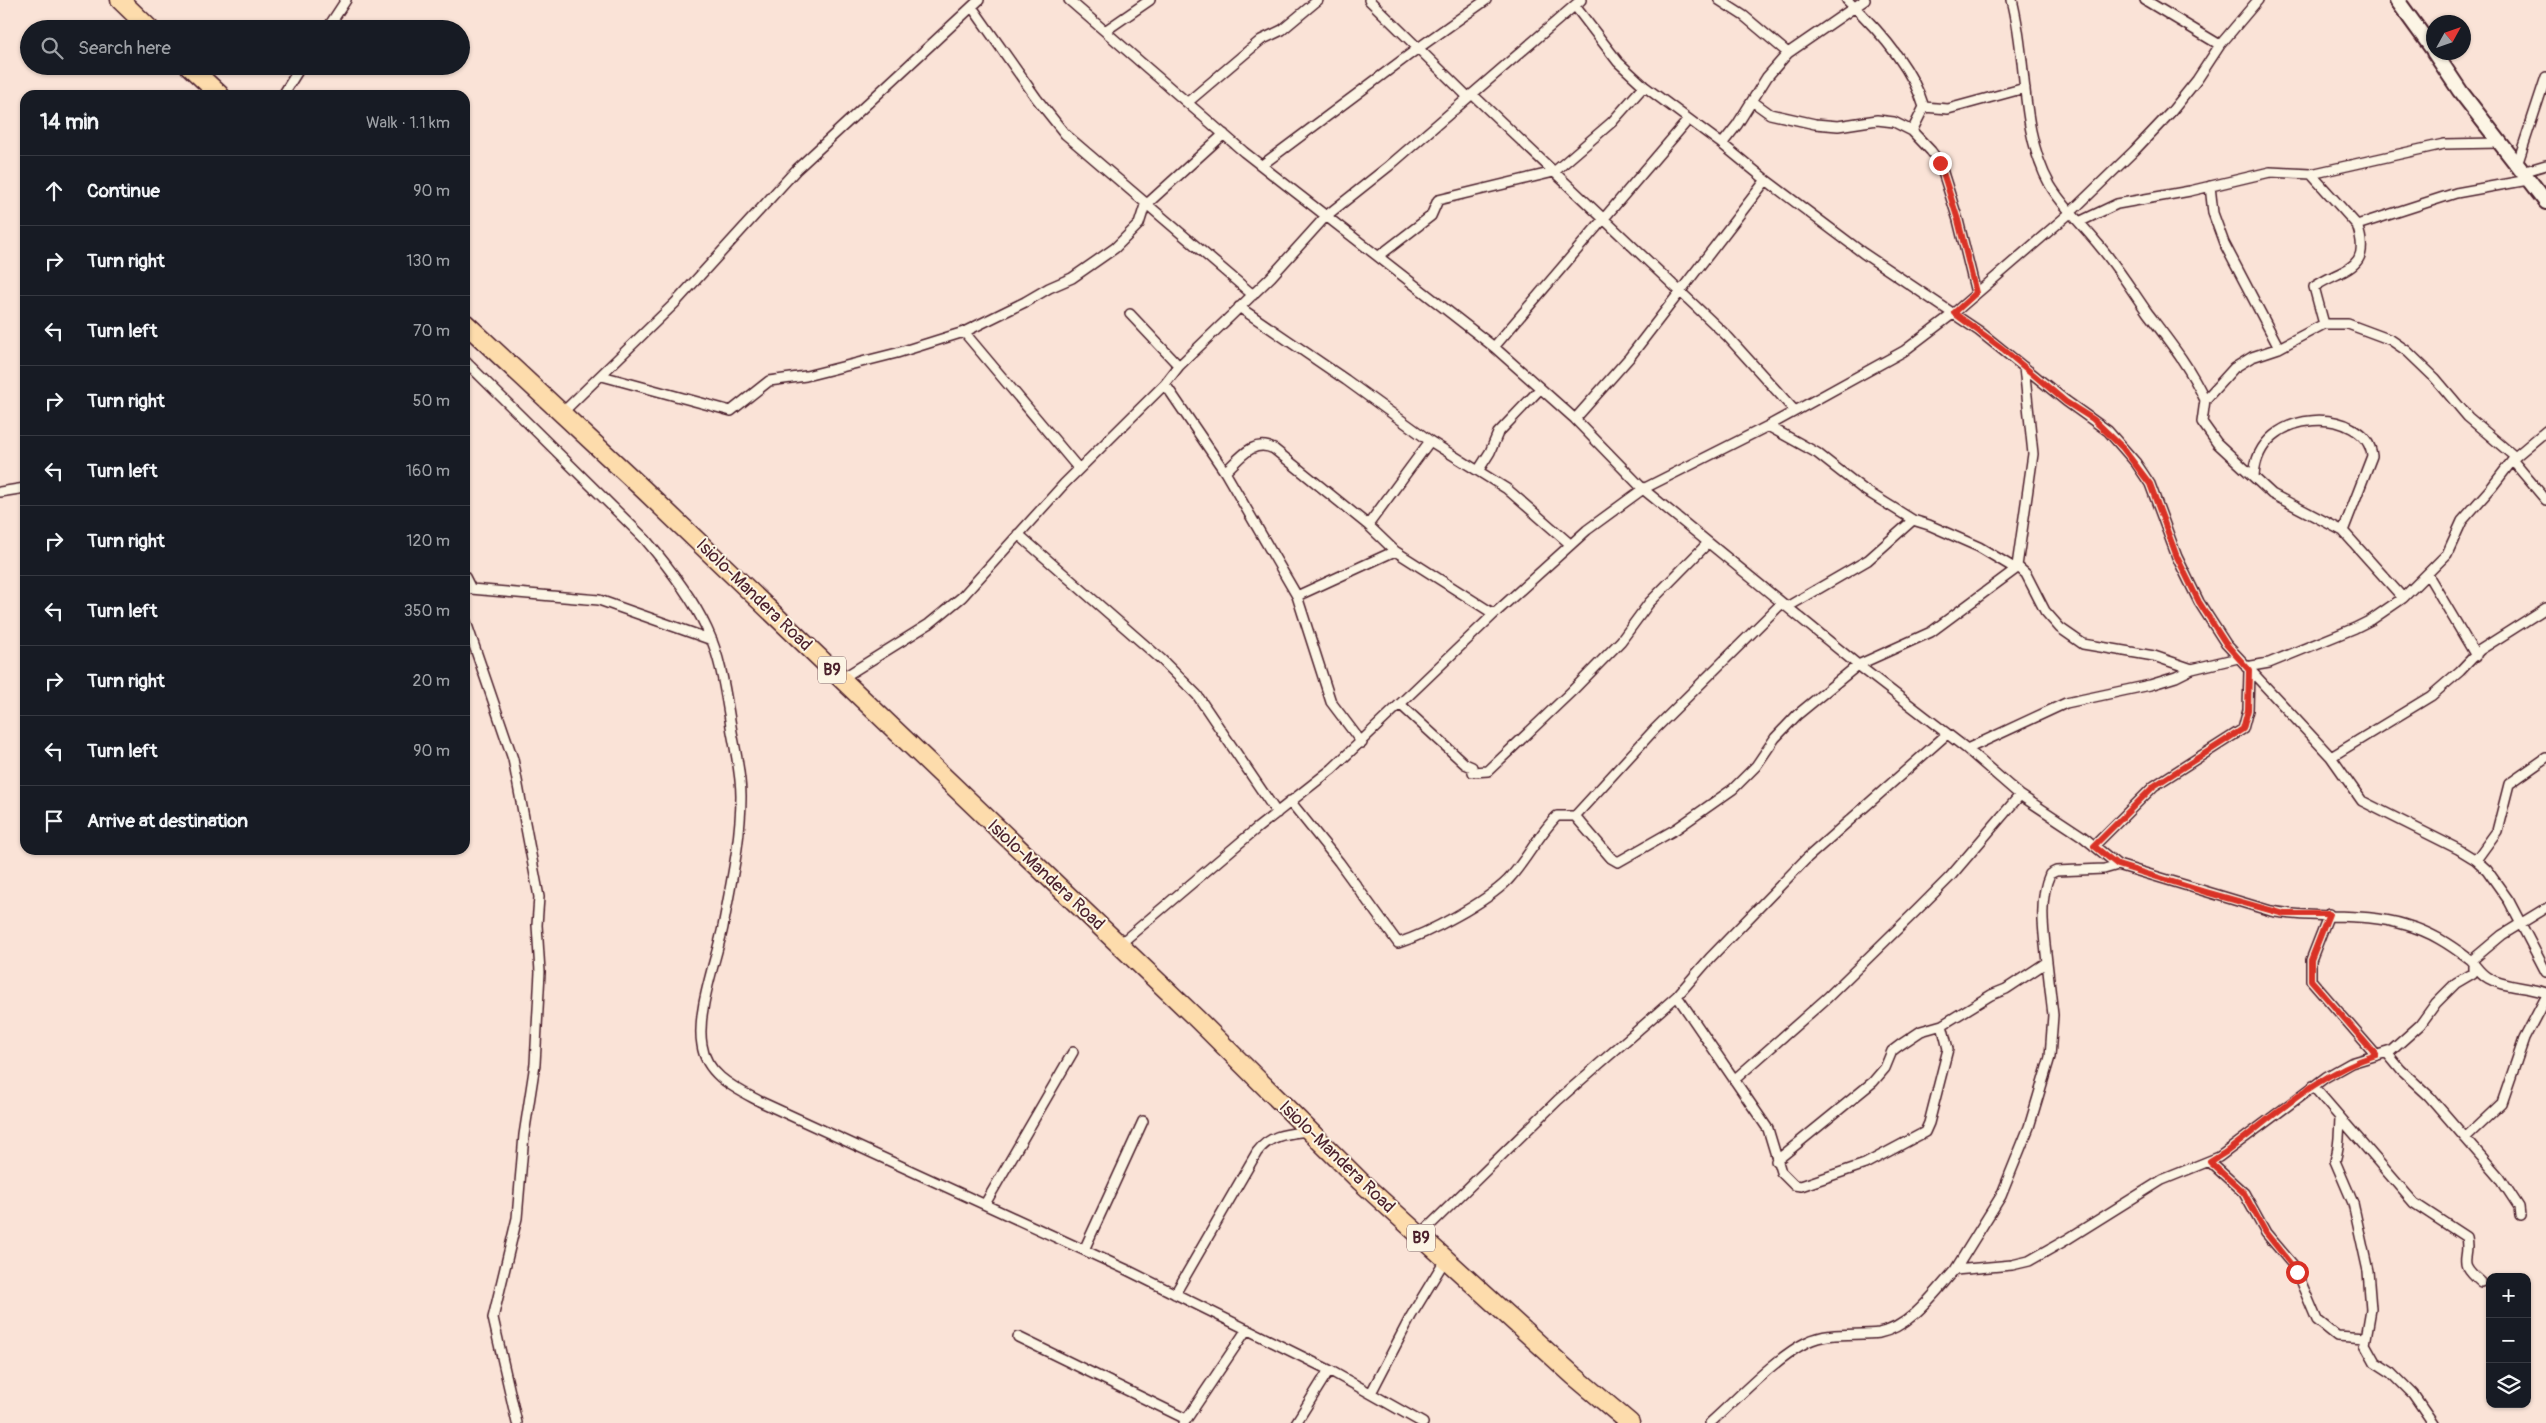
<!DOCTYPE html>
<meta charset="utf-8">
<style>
:root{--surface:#171b24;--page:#242831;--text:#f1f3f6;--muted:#9ea1a6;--line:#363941}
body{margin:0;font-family:Pangolin,sans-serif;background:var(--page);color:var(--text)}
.controls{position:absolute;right:15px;bottom:15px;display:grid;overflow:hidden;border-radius:10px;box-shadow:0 1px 4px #0004}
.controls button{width:45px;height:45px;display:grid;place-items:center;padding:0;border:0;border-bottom:1px solid var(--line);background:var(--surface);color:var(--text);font:25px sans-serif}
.compass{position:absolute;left:2426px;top:15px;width:45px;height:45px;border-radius:50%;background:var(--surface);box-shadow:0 1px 4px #0004;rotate:50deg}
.stop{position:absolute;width:15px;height:15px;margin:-11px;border:4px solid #d93025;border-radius:50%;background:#fff}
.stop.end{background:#d93025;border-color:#fff;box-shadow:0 1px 5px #0008}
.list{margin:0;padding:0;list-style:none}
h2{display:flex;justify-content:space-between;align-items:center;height:65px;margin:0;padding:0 20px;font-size:21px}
h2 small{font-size:16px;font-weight:400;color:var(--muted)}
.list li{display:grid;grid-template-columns:32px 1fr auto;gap:15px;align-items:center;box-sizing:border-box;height:70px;padding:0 20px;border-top:1px solid var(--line)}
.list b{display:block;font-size:19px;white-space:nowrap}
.list em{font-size:16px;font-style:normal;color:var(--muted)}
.icon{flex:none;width:28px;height:28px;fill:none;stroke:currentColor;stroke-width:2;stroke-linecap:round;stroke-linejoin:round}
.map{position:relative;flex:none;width:2546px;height:1423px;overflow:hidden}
.search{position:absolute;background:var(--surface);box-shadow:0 1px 4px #0004;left:20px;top:20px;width:450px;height:55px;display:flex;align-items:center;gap:12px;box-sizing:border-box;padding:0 18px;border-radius:28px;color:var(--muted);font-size:19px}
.panel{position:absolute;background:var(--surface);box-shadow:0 1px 4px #0004;left:20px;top:90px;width:450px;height:765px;border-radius:15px}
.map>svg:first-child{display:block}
</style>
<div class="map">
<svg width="2546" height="1423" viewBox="0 0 2546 1423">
<rect width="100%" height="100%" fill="#fae3d7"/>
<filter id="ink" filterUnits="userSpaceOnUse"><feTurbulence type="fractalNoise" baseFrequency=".02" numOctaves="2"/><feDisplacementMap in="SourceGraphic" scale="10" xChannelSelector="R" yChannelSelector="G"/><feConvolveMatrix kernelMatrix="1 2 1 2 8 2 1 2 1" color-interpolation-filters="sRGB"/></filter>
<g filter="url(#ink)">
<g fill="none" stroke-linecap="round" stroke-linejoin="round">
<g stroke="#4a1f2b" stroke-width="12">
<path id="street" d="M1069,0L1244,152L1494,347L1575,419L1643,489L1858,665L1967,749L2020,795L2082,836L2118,865L2271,911C2316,920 2362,911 2406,925C2431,932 2449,944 2469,959C2475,964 2479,973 2488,978C2505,988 2527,986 2546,993
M1369,0L1468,97
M1719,0L1744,16L1788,53
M1847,0C1877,28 1912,67 1924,107L1912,131
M2012,0C2028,60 2019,129 2050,185C2063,207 2082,224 2098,244C2116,265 2131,289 2147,312C2169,341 2190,367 2205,400
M2145,0L2220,45
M1575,6L1618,62L1644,86L1722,144L1766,180L1863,253L1979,331L2066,401L2108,431L2136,463L2150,484L2177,557L2199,602L2226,644L2331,757L2362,801L2458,849L2476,860L2487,870L2509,901L2546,972
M972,7L1037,99L1065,134L1253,295
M327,29L346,0
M1105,31L1150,0
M1472,94L1728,337L1794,410
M283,95L301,66
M1752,101L1770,114L1815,124L1838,126L1877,120L1894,122L1912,131L1931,151L1940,163L1958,220L1976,293
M1188,102L1261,40L1282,30L1318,0
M1924,107L1948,109L2025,88
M1722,144L1737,125L1767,77L1788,53L1865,0
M1262,165L1417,49L1486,0
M2517,165L2546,77
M2522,172L2546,165
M2311,174L2357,225L2456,193L2528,180
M2210,186L2213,213L2224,243L2279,348
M1147,204L1224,134
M2079,222L2117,204L2190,191L2270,172L2311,174L2444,144L2499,143
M1379,256L1431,216L1438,200L1554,172L1612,122L1644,86
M1239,307L1346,380L1430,441L1507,489L1570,544
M1130,314L1179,366
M2324,324L2314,287C2343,267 2373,271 2357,225
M964,332L1079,469
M1494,347L1688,120
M465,361L645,539C667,565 693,599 707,629C722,660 726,698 732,732C736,753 741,775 741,796C741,840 731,883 723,927C716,961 696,1012 702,1045C706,1075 735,1088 759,1101L1125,1269L1329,1370L1423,1423
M602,376L731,411L769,381L806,376L897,353L964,332L1025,302L1049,288L1072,278L1115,248L1139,224L1146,202
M1165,384L1225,472L1297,596L1331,702L1362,743
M561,414L675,303L797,169L979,0
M1575,419L1629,358L1766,180
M1768,426L1817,453L1863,489L1913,520L1929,525L1979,547L2016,569L2017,566L2026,574L2045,611L2060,628L2083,644L2154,656L2192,669
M2513,461L2546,500
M1478,471L1490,452L1498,433L1540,389
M1225,472C1240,458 1253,438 1274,449L1368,525L1395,551L1494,614
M2254,476C2258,404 2367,407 2372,456L2343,531
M0,492L25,488
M1368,525L1430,441
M1018,534L1162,660L1197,695L1277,813
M2017,566L2033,454L2024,367
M2428,575L2476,656
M465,577L471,589L599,600L712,640
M1297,596L1395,551
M2403,598L2343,531L2272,494L2217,443L2202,422L2205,400L2234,368L2252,357L2279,348L2324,324H2348L2391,340L2407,351L2435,378L2468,417L2515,457
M1787,607L1868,560L1913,520
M465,619L513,759L539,897L537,925L540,972L535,1064L524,1135L517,1218L493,1318L517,1423
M2246,667L2269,663L2355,628L2371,620L2403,598L2447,554L2462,521L2492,487L2515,457L2546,431
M841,679L929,624L962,597L1064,484L1165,384L1179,366L1271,277L1326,216L1389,166L1581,0
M1401,705L1465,764L1472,767L1473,772L1488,771L1572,691L1621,641L1649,603L1708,543
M1967,749L2066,703L2150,685L2176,677L2192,669L2238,658
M2331,757L2431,696L2460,671L2480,650L2546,608
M1290,801L1339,862L1398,943C1429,933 1485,903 1508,880C1526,861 1538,835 1557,816H1575L1611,858L1618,862L1676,829L1733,789L1756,766L1775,738L1797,715L1858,665L1931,632L2016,569
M1575,816L1654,730L1782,603
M2094,846L2154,786L2243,729L2248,710L2249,671
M2476,860L2497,831L2509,784L2546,758
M2329,914L2311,960V980L2376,1055
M1120,944L1256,829L1332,769L1494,614L1587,530L1643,489L1768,426L1904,351L1954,313L2070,213L2134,151L2172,111L2197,80L2220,45L2258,0
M2471,961L2502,935L2546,908
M1677,996L1768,1129L1781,1172L1794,1185L1801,1186L1865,1164L1925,1132L1929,1123L1948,1049L1942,1025
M2387,1053L2401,1070L2429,1096L2500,1178L2519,1207L2520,1216
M1734,1080L1827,998L1916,911L1950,877L2020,795
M2313,1086L2414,1203L2466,1237C2471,1262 2455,1260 2481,1282
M2340,1118C2339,1134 2340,1145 2335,1161L2353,1203L2368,1271L2371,1309L2365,1344L2375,1362L2392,1373L2413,1394L2433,1423
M2465,1138L2502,1103L2524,1039L2546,997
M1776,1161L1873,1082L1885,1068L1892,1051L1900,1045L1921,1031L1942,1025L1991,995L2006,989L2047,962C2044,935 2038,900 2050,874L2056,871L2104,869L2118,865
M2210,1162L2244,1193L2266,1233L2294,1266L2317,1320L2337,1336L2366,1338
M985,1204L1073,1052
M1419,1236L1558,1100L1677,996L1710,958L1807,858L1946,735
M1084,1250L1143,1121
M1955,1270L2001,1196L2029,1127L2050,1057L2053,1015L2047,962
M1175,1294L1257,1152C1271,1134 1287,1134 1309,1131
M1018,1337L1186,1419
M1371,1393L1411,1316L1445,1260
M1184,1423L1247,1329
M1296,1423L1329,1370
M1710,1423C1737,1399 1776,1357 1807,1342C1829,1331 1856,1336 1879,1333C1911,1327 1935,1292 1955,1270L2012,1265L2029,1261L2066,1240L2162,1180L2219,1157L2326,1077L2351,1063L2391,1051L2420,1025L2436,1003L2456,983L2473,973V966"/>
</g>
<g stroke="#4a1f2b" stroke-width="18">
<path id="secondary" d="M2397,0L2434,51
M2434,52L2460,91L2546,202"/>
</g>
<g stroke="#4a1f2b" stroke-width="21">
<path id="highway" d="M120,0L150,29
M189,66L220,95
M465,323L643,489L1197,1019L1360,1181L1574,1376L1630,1423"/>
</g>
<use href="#street" stroke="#fcf5e5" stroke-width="9"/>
<use href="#secondary" stroke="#fcf5e5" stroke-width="14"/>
<use href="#highway" stroke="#fddcac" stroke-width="18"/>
</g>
</g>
<g fill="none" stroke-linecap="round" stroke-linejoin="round" filter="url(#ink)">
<path stroke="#d93025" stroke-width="6" d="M1940,163L1958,220L1976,293L1954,313L2003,349L2066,402L2093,419L2122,447L2150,484L2177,557L2199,602L2226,644L2249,670L2248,710L2243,729L2154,786L2094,846L2118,865L2202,891L2284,914H2329L2311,960V980L2376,1055C2318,1073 2273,1117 2226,1152L2210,1162L2244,1193L2266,1233L2297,1272"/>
</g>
<g text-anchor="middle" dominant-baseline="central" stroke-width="4" stroke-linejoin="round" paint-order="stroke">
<g fill="#fcf5e5" stroke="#7f5f63" stroke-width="1">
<rect x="818" y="656.5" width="28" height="27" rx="4"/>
<rect x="1407" y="1224.5" width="28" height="27" rx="4"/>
</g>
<g font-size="16" font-weight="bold" fill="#4a1f2b">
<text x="832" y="670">B9</text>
<text x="1421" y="1238">B9</text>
</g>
<g font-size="18" fill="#4a1f2b" stroke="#fcf5e5">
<text transform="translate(754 595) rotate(44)">Isiolo-Mandera Road</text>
<text transform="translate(1046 875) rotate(43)">Isiolo-Mandera Road</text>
<text transform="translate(1337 1157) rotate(44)">Isiolo-Mandera Road</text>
</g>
</g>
</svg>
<div class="controls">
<button>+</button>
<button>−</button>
<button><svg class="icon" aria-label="layers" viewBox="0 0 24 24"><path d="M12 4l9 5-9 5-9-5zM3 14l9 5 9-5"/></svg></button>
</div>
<svg class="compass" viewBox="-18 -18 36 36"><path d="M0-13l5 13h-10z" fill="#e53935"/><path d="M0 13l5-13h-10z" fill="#9ea1a6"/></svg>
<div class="stop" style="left:2297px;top:1272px"></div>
<div class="stop end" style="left:1940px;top:163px"></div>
<div class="search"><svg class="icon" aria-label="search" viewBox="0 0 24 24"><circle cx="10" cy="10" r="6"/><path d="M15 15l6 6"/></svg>Search here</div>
<section class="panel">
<h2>14 min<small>Walk · 1.1 km</small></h2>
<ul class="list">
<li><svg class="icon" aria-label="ahead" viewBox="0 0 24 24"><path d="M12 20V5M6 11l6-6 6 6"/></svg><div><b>Continue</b></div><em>90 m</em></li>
<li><svg class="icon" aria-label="right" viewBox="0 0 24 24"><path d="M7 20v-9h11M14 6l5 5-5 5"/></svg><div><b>Turn right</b></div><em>130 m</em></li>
<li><svg class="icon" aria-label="left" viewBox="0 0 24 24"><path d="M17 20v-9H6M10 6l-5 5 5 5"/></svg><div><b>Turn left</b></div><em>70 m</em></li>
<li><svg class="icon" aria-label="right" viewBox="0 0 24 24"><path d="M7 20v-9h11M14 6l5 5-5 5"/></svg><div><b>Turn right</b></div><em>50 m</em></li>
<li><svg class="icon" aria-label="left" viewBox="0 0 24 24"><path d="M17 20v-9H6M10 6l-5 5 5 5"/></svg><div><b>Turn left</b></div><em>160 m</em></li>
<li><svg class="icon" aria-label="right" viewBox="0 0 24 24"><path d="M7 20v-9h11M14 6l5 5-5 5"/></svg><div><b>Turn right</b></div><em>120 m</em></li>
<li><svg class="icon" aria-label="left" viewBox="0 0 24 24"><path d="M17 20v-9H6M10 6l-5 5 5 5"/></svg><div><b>Turn left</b></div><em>350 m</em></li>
<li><svg class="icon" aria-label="right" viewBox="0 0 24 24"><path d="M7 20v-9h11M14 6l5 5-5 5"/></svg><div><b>Turn right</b></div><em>20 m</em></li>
<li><svg class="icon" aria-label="left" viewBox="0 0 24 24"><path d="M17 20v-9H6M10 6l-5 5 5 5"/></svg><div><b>Turn left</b></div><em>90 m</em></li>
<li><svg class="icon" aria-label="arrive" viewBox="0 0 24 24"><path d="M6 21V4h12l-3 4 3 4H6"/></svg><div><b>Arrive at destination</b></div></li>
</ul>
</section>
</div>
